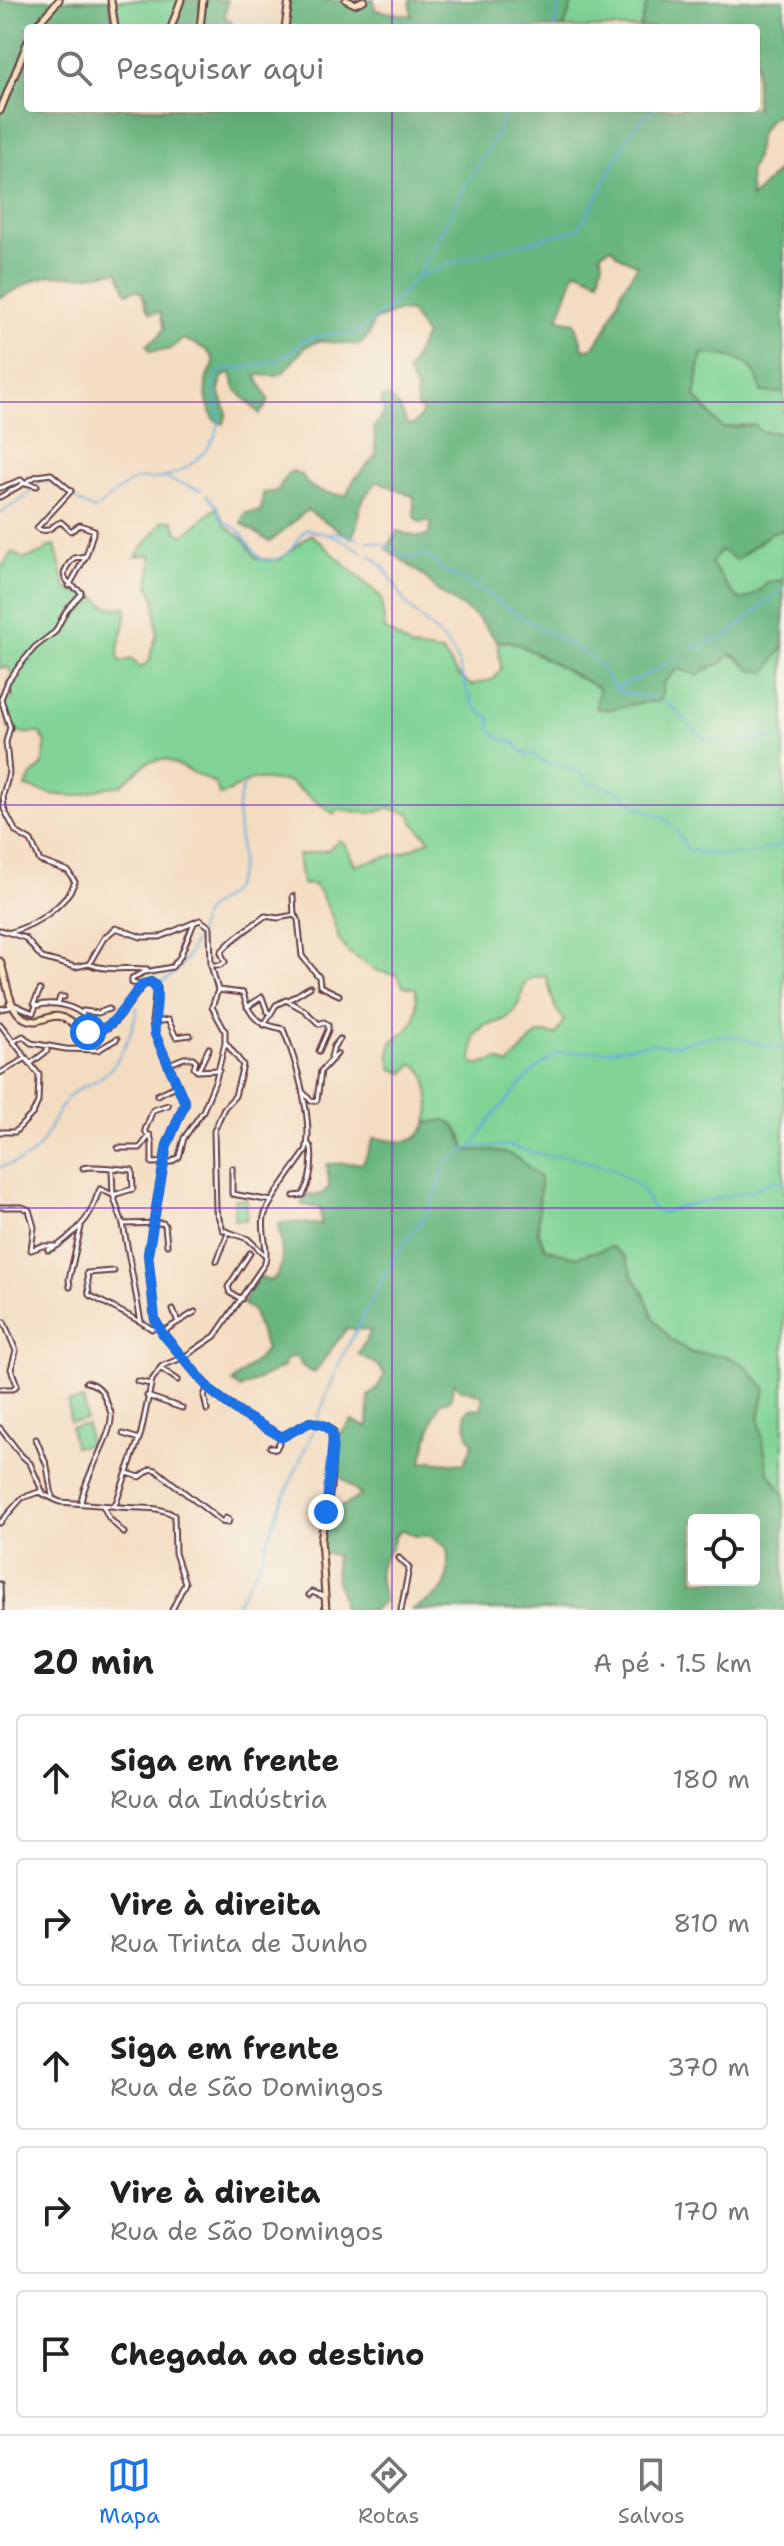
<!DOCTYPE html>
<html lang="pt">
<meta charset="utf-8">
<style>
:root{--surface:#fff;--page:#f6f6f6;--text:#202124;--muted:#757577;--line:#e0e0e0;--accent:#1a73e8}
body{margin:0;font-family:"Shantell Sans",sans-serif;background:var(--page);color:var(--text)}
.controls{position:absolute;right:24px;bottom:24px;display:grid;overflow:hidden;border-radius:8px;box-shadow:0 8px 32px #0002}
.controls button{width:72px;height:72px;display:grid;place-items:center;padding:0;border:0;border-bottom:2px solid var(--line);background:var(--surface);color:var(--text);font:40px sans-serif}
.stop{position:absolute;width:24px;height:24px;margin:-18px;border:6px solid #1a73e8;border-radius:50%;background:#fff}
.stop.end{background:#1a73e8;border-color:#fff;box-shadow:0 2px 8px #0008}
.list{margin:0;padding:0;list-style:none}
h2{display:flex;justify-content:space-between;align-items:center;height:104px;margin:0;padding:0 32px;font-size:34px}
h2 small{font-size:26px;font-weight:400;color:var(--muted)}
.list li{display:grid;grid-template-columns:52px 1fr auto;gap:24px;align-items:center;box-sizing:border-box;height:128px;margin:0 16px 16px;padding:0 16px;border:2px solid var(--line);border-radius:8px}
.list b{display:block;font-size:30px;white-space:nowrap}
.list p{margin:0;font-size:26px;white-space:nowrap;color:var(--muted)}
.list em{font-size:26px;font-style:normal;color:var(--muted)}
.icon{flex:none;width:44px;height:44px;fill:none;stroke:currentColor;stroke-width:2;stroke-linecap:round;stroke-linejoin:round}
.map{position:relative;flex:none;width:784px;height:1610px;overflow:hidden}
.search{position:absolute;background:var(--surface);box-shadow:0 8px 32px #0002;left:24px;right:24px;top:24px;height:88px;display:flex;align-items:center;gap:20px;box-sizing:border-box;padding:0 28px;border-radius:8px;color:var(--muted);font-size:30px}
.sheet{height:824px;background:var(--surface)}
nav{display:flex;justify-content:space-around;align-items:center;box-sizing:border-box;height:112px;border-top:2px solid var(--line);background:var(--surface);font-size:22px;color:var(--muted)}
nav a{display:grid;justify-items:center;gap:4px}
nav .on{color:var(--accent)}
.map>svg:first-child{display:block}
</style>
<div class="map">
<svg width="784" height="1610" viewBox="0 0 784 1610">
<rect width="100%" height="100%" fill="#f7f3e8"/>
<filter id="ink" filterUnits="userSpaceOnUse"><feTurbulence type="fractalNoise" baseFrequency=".0125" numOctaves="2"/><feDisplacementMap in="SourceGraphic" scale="16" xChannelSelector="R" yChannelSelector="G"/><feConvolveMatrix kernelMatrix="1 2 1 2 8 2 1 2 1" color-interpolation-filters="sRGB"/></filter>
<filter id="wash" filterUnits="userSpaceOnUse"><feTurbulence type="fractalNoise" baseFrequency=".006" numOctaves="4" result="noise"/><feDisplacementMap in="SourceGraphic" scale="32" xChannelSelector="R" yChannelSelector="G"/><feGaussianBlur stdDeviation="1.8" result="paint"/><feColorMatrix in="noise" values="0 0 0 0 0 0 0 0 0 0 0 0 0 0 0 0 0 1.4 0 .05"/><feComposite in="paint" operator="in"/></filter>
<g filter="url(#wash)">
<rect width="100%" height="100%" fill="#f4dcc0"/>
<path fill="#81d496" stroke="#667a60" stroke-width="2" fill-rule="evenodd" d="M110,0H180L171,28H113Z
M573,0H648L640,28H564Z
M701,354H723L751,364L772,391L784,393V432H761L744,425L722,428L695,397Z
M217,507L226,526L243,539L257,559L279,560L311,534L381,597L385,629L412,648L442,652L458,675L471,685L494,679L501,669L498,642L509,641L522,646L600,689L596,707C617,707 637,700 659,702L662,697L663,683L677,669L699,675L730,654L739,660L783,647L784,643V1496L768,1471L759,1418L765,1388L745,1365L724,1355L692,1353L671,1340L655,1321L642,1289L633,1277L625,1257L612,1247L575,1257L545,1248L538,1232L540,1178L466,1152L461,1134L445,1120L427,1123C431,1107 430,1106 428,1091C426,1077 427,1071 413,1064L404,1073L392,1069C383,1031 402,1043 414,1021C418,1013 416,998 416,988L403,986L397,975L377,971L348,952L339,940L333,919L321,894L313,884L302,885L298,855L328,850L340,840L346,846L355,865L405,852L430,840L413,822L411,814L389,808L372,813L339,810L334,814L289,782L253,779L220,796L215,783L165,759L148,762L120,786L107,787L78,796L56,795L26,787L30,777L42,766L46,743L40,733H20L9,729L3,702L13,698L8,683L12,674L8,667L0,668V570L12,552L24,559L45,552L46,548L55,545L66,588L79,594L91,592C102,605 108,610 126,607C128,630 113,646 120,662L132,659L140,668L150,661L151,651L157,635L155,598L149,586L152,555L136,556L163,521L173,520L176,530L183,536ZM546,976L555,1007L564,1020L556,1035L545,1033L536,1035L508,1065L498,1060L479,1065L472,1063L474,1036L484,1025C505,1023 517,1014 522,993C523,989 524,984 527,981C531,977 540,977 546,976Z
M784,530V580L768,582C760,591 753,597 741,600L732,593L711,563L721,550L756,545L772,532Z
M234,1199H247L246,1220H234Z
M84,1400L86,1420L70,1422L68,1402Z
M87,1425L89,1445L74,1447L71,1427Z"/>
<path fill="#68b67f" stroke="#596a55" stroke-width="2" fill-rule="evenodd" d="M0,0H110L113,28H28V108H561L570,114L580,112L584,108H756V28H640L648,0H784V111L769,119L759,136L755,158L749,173L751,198L784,165V393L761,392C757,358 731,355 701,354L695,397L722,428L755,425L761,432H784V530L772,532L736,560L721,550L711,563L732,593L741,600C753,597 760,591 768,582L784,580L783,647L767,672L751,670L736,656L730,654L721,664L712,666L699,675L677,669L663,683L662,697L659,702C637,700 615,713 596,708L599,688L522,646L509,641L498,642L477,617L435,589L425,577L387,549L397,531L417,537L428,536L432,523L426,521L420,523L414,516V497L378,481C369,490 362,498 359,511C357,522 358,528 351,538L307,510L270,542L241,523L245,513L261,511L263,493L277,491L287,474L293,471L303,476C308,493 331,493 346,496L353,481L376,455L374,427L384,412L381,401L383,397H388L399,406L407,425H412C418,421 421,417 423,410L417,408L416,389L407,373L425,335L410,312L400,311L373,321L369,335L360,345L318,341L305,347L284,372L275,376L256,375L269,401L260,414L235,389L231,373L222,377L219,391L227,413L224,424L214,420C208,407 203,392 207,377C208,373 212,370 213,366C217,351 193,343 183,339L168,350L150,351L147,344L160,335L164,327L160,312L151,313L147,309L142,293L136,290L127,293L118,271L80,276L51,275L32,281L0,298ZM612,247L617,255L638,265L623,288L608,325L594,347L584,350L575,322L558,319L576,270L599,280L603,261L600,253Z
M180,0H227L225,17L231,21L234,28H171Z
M290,0H374L375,10L412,16L410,0H573L564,28H285Z
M445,1120C459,1125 462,1138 466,1151C505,1148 512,1151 540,1178L538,1232L545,1248L575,1257L612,1247L625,1257L633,1277L642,1289L655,1320L671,1340L691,1353L724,1355L745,1365L765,1388L759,1418L768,1471L784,1496V1610H411C445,1592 451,1589 447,1548L430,1536H416L402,1530L395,1536C394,1547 387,1551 383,1560C376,1572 381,1588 384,1601L373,1610H343C342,1590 332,1576 336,1555L319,1553L322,1530L320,1515L337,1510L361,1495L335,1472L339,1436L351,1421L368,1427L369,1396L376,1390L385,1374L378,1366L358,1354L371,1331L347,1328L314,1373L303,1367L296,1356L287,1359L283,1367L240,1389L233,1382C243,1370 258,1362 266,1349L252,1310L244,1305L246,1296L259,1277L270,1281C288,1272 281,1241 278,1224L292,1222L321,1225L320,1208L301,1205L306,1194L321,1195L329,1187L327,1164L363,1163L374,1138C397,1141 416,1149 427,1123ZM454,1383L461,1389L482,1395V1408L469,1409L465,1414L468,1436L473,1443L464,1464L431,1461L421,1463L434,1416L441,1402L450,1400ZM694,1520H754V1580H694Z"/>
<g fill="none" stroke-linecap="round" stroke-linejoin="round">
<path stroke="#65acdc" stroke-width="2" d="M554,28L561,0
M589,211C612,177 620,133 655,108
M417,277L461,260L578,229L588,213
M373,320L386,310L417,277L470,177L495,139L506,108
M213,386L218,373C231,366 230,369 243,368C265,366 291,358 303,340L329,334H354L371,322
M164,478L201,490
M206,495L218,507L220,519C225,522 233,525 237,529C253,542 256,575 286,554C296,547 298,536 307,529L337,537L363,552
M0,513L23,499L42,480C61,482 76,504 94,510C108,501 120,486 135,480C145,477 156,481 166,477C192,468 222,443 219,413C218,405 215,396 214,388
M329,534L336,532L359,539
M368,541L385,544L409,559L425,554L438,564L441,569L489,595L505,607L591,658L598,663L615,689L644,676L679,656
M369,555C384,563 395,584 403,599C414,617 439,631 451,649C466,670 462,707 490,717V727L498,737L516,743L518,748L527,755L533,754L547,764H557L580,772L588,782L622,793L638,807L661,816L672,825
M692,649L728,636L777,593L784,589
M615,689C628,696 641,695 655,698
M664,702C683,711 689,732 704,738C710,741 717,740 724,743L784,737
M676,830L687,849C707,856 731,856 752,853C762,851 767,846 777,848L784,841
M202,918C209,900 229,904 238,876C247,848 230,815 243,788
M159,983C182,975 195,945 201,922
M66,1100C75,1088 87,1086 98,1079C119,1067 134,1030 137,1007
M474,1144L492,1117L534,1070L558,1053L609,1050L654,1043L669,1046L720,1035L739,1037L766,1046L784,1048
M0,1167C48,1158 40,1136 64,1103
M317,1420L341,1359L395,1256L429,1211L447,1163L473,1146H508L545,1155L568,1156L611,1168L640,1186L653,1210L664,1213L682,1206L753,1190L772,1181L784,1182
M233,1610L260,1562L278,1510L315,1427"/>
</g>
</g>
<g filter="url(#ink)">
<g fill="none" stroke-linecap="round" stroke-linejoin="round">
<g stroke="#643b41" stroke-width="7">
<path id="street" d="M26,483L37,486
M0,488L21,480L25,484
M0,497L37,476L51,474L71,491L37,528C49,535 51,525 61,522L71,531L80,525L94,530L86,556L74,558C57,575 64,581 81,592V594L66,611L55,632L35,647L20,665L8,681L1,699L10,727L6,742L9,773L3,795L4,809L16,832L31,841L40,861L68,871L75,882C65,907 35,925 11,932
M69,586L86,556
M293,896L294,915
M0,930L25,938L42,958L75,967L89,964
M89,964L104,938L116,928L141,937H160L200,920L210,927L211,965L218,990
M89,964C107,972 127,967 147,969
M211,965H221L225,962L221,952C233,937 250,928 265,916L278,918L294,915L298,919L302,956L319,977L320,986L339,995
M143,984L132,983V978L145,972L172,967L180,957L194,923
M287,1001L310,987
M13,1004L33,1013L36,1006L34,1003L40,990
M58,1004L60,997H64
M36,1006C53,1001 74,1005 87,1018L88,1030
M247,1007L262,997L267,1011L270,1014
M0,1009L11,1007L9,1003
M83,1011L98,1013L109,1009
M154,1022L168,1020L176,1037L190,1035
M0,1024L39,1075L38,1102L33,1113L15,1132H0
M264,1025L276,1005L286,1000L304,1010L319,1024L324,1022L328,1025V1030L319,1051
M13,1042L23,1036L31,1043L66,1049L98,1050L117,1039
M226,1043L243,1065L235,1096L224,1108L214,1131L216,1210L223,1230L248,1239L265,1255
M331,1057L334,1046L340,1039
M30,1064L47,1051V1049
M169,1064L184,1058H193L196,1061L194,1068L197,1071L219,1070
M198,1071L209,1048
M0,1073L25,1059
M303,1092L311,1101L317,1100L321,1071L337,1054
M157,1095L178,1085
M148,1136L145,1130L153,1110L168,1105
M83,1168C95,1165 118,1169 132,1170L133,1189L113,1195L112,1169
M232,1168V1194L272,1201
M294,1196L303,1195C311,1180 313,1164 311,1147L308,1144
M0,1207H22L29,1210L34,1227L31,1250L42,1246H55
M123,1224L163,1223L165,1225L167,1245
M48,1250C59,1248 84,1224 89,1214C94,1206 96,1197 100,1189L113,1195L123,1224L141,1322L152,1329L158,1327
M217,1261L228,1233
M114,1271L87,1273L89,1295L141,1322
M70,1287L69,1279L81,1227
M242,1299L230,1293L228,1287L250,1253
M173,1310L178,1322
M162,1332L195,1312
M160,1368L178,1380
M137,1381L150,1384
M0,1389H13L17,1385L11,1369L16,1351L4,1322
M147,1396L182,1408
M207,1410L204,1396L208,1387
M0,1428L21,1455L30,1463L43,1493
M123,1434L139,1439
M36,1439L47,1466L52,1496
M270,1447L276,1449L282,1437
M127,1473L140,1477L151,1469L156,1470L222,1522L228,1523L229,1520L226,1518L222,1522
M81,1503C84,1476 114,1434 111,1414C110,1408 106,1402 104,1396C100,1387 95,1384 86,1382
M103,1506L109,1518L124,1533
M112,1506C134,1510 154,1504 174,1515L175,1553L185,1583L172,1610
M0,1523L22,1498L39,1492L60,1502L112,1506L116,1503L141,1433L152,1380L162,1366L184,1357L215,1336L265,1263C269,1247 261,1233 264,1217C267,1203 296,1166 306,1151C314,1121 295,1057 283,1029C258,1024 249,1018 243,993L218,990L212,1007L225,1031V1043L216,1079L203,1111L184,1138L179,1157L171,1162L152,1163V1143L150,1135L140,1148H118
M399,1558L409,1568L401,1610
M0,1584L1,1610
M309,1595L312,1592L325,1597"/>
</g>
<g stroke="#643b41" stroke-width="9">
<path id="secondary" d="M111,0L115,28
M346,0L355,4L364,0
M34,28L59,0
M171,28L181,0
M200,28L203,0
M285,28L289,0
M0,111L28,41
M0,961C8,979 7,1022 36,1021C45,1020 52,1014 61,1017C71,1021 78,1030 89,1032C113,1036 129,998 143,984L151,982L157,988L153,1022L155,1034L185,1103L167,1145L148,1254L155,1320L163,1334L211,1391L240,1413L282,1437L310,1422L326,1426L333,1432L330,1489L321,1539L326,1610"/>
</g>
<use href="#street" stroke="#fff" stroke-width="3"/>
<use href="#secondary" stroke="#fce6c4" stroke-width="5"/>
</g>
</g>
<g fill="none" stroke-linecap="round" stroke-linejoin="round" filter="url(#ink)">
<path stroke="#1a73e8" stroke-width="10" d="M88,1032C114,1033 127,1000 143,984L151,982L155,984C160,1000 153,1017 155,1034L185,1103L167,1145L148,1254L155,1320L163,1334L211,1391L240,1413L282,1437L310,1422C323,1424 333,1426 333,1441L326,1512"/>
</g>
<path fill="none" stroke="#7b2cbf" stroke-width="2" stroke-opacity="0.55" d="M392,0V28M392,108V1610M0,402H784M0,805H784M0,1208H784"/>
</svg>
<div class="controls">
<button><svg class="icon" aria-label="locate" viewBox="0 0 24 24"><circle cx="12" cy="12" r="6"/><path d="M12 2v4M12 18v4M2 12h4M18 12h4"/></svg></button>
</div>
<div class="stop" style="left:88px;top:1032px"></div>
<div class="stop end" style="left:326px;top:1512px"></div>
<div class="search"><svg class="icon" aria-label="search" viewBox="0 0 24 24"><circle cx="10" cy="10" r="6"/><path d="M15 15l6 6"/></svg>Pesquisar aqui</div>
</div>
<section class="sheet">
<h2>20 min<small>A pé · 1.5 km</small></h2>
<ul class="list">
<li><svg class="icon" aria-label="ahead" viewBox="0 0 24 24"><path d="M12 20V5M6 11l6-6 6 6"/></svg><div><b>Siga em frente</b><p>Rua da Indústria</p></div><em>180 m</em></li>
<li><svg class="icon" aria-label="right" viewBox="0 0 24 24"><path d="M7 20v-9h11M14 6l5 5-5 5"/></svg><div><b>Vire à direita</b><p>Rua Trinta de Junho</p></div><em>810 m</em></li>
<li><svg class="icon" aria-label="ahead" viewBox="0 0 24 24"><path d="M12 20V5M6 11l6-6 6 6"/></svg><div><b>Siga em frente</b><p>Rua de São Domingos</p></div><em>370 m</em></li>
<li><svg class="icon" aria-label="right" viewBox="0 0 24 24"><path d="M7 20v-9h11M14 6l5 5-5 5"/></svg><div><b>Vire à direita</b><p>Rua de São Domingos</p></div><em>170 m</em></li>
<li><svg class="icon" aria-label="arrive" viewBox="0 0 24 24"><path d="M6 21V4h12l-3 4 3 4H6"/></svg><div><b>Chegada ao destino</b></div></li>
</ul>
</section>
<nav>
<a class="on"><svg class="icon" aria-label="map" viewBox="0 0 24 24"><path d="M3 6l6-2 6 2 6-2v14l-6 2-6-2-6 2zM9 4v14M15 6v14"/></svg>Mapa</a>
<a><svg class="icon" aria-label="directions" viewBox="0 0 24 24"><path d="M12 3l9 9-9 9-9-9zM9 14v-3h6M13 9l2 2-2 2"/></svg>Rotas</a>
<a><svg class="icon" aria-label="saved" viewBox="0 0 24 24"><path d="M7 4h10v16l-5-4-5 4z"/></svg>Salvos</a>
</nav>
